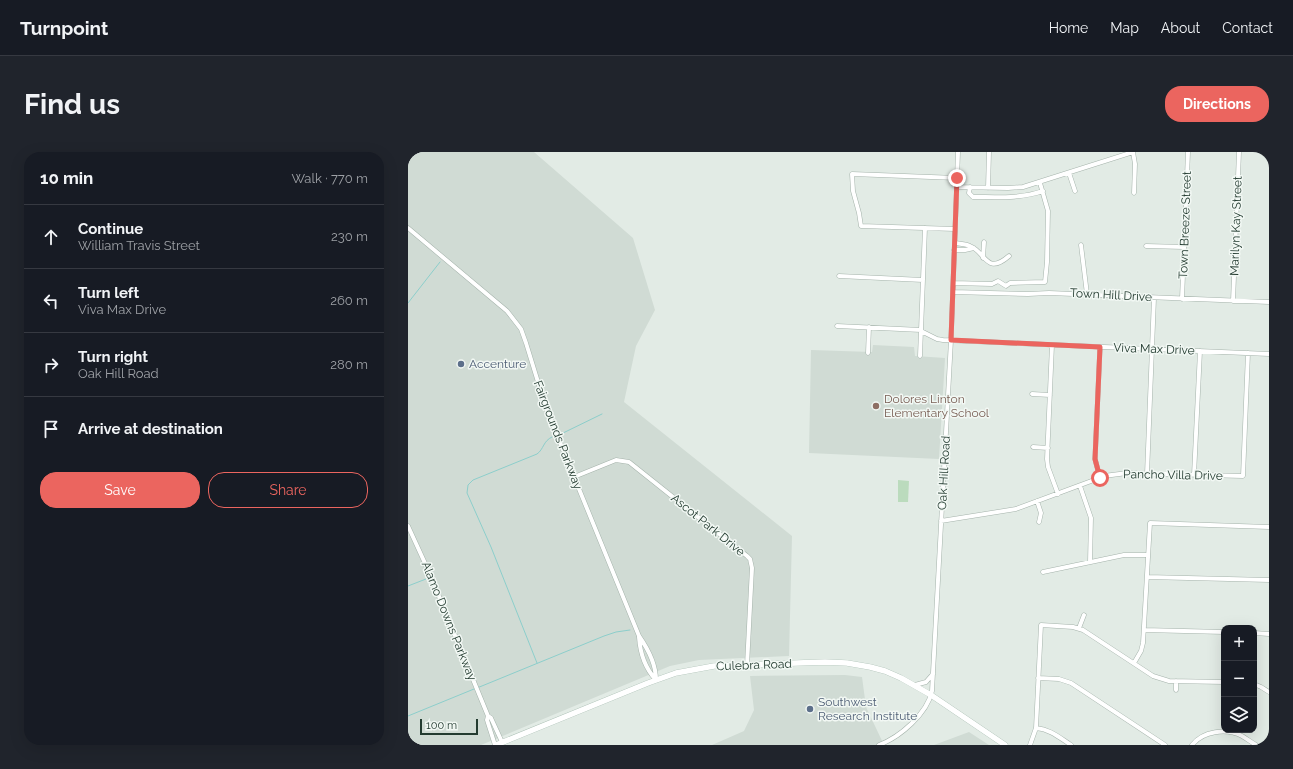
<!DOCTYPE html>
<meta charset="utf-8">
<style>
:root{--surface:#171b24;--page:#20242c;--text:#f1f3f6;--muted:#9ea1a6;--line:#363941;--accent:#eb655f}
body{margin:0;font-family:Raleway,sans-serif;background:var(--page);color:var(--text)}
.controls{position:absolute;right:12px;bottom:12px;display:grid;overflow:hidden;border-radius:8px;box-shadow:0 4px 16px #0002}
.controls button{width:36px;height:36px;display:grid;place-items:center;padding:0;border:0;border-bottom:1px solid var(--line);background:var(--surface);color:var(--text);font:20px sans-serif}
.scale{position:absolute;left:12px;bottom:10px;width:58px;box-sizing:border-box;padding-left:4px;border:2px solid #233b30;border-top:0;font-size:11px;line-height:14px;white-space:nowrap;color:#233b30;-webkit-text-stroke:3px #f2f8f4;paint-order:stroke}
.stop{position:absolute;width:12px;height:12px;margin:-9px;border:3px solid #eb655f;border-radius:50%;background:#fff}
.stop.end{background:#eb655f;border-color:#fff;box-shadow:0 1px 4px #0008}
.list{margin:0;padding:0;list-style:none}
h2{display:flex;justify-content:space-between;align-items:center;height:52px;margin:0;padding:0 16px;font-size:17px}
h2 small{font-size:13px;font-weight:400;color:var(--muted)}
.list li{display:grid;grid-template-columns:26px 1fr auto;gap:12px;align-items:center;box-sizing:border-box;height:64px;padding:0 16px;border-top:1px solid var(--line)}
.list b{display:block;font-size:15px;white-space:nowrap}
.list p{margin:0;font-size:13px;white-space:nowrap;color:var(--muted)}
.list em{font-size:13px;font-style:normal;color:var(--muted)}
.actions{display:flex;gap:8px;padding:12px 16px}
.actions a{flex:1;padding:9px 0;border:1px solid var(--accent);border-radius:16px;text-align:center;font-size:14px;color:var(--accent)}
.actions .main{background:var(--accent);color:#fff}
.icon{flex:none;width:22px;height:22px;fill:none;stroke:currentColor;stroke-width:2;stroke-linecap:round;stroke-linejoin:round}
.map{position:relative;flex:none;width:861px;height:593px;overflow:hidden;border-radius:16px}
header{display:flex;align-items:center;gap:24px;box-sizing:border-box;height:56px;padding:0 20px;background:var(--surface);border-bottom:1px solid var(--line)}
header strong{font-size:19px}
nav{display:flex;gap:22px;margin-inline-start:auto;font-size:14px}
.intro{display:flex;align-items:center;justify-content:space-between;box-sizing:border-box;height:96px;padding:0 24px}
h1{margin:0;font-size:28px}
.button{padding:10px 18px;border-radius:16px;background:var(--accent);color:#fff;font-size:14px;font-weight:700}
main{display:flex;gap:24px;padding:0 24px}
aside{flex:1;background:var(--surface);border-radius:16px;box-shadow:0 4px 16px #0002}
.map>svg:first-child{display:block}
</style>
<header>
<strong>Turnpoint</strong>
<nav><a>Home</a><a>Map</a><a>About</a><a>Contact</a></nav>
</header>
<div class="intro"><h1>Find us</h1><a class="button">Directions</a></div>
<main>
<aside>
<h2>10 min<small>Walk · 770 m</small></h2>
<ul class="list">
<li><svg class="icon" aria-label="ahead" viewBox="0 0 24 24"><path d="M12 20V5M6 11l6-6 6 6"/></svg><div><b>Continue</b><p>William Travis Street</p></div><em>230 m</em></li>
<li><svg class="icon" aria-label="left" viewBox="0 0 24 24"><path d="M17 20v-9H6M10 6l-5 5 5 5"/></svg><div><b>Turn left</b><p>Viva Max Drive</p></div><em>260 m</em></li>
<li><svg class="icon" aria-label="right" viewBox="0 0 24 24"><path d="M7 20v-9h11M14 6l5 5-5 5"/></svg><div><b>Turn right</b><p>Oak Hill Road</p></div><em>280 m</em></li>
<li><svg class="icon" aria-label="arrive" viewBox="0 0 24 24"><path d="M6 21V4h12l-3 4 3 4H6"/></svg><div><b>Arrive at destination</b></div></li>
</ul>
<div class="actions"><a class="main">Save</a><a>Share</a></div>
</aside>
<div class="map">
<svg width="861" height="593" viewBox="0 0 861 593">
<rect width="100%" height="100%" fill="#e2ebe5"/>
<path fill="#d0dbd4" d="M0,0H126L225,86L247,158L228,194L216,250L384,384L381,504L291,508L262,514L73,593H0Z
M465,193L506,195L507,204L537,206L531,307L401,301L403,198L464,200Z
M437,523L454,525L458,555L476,593H304L336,579L346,558L342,524Z
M561,580L581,593H526Z"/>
<path fill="#bbdbbd" d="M490,328L501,329L500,350H490Z"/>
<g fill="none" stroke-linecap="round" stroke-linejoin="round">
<path stroke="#8ccecb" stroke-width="1" d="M0,151L32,110
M153,282L194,262
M0,434L18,427
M129,511L83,395L59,341L60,333L65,328L129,302C136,297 135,289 144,285
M69,536L196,484L208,480L222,478
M0,564L66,537"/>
<g stroke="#a5b3ab" stroke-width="5">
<path id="street" d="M725,0L727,12L726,41
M661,21L667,39
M549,35L600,36L615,35L725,0
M562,35L561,41L565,45C589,45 612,47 635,39
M580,36L581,0
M0,76L99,159L113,177L118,191L138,256L231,484C240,497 248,512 248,528
M547,77L453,74L451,61L445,39L444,22L549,26
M547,91C552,92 558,92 562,94C578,100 578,124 601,104
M673,93L679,142
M738,94L776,95
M546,98H557L566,96
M575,106L576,90
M431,124L515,128
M545,131L584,132L590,129L598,134L602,131L637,130L639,110L640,59L632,31
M545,140L620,142L641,141L861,150
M774,147L780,0
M825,149L831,0
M429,174L513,178
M513,179L529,187L535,188L861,202
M644,193L639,307L640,315L650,342
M692,195L687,307L692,326
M460,201L461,175
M512,204L517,76
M624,242L642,243
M625,295L640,296
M739,322L746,146
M786,323L792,199
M166,325L208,308L221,310L339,404L342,407L344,416L339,513
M672,334L683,366L682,410
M629,349L633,361L631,370
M533,369L608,357L686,328L696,324L719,321L835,324L840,201
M0,374L21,420L80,564L83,566L94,590
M635,420L716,403H740
M739,425L861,428
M671,476L676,463
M736,478L816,480
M846,481L861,482
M231,485C232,500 237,516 248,528
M726,511L733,499L735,491L742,371L861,375
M630,526L651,527L663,531L757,593
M846,532L853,535L861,540
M507,533L518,530L525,522
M768,538V529
M80,564L79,568L87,593
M628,576C642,577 652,586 663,593
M471,593C492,585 519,562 524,539L543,188L550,0
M622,593L628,576L633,473L665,475L675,478L745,524L761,529L816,530
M784,593C795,579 818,576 834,584C839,587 843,590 848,593"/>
</g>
<g stroke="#a3b9ad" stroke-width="6">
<path id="secondary" d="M88,593L240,531L268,521L306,514L417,510L439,511L462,515L477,519L493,526L523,543L597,593"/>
</g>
<use href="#street" stroke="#fff" stroke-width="4"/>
<use href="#secondary" stroke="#fff" stroke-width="5.5"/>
</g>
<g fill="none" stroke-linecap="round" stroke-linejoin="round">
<path stroke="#eb655f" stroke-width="5" d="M549,26L543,188L692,195L687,307L692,326"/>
</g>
<g fill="#5c6f8a" stroke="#f2f8f4" stroke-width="1.5">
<circle cx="53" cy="212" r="4"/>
<circle cx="402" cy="557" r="4"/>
</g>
<circle fill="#8d6e63" stroke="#f2f8f4" stroke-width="1.5" cx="468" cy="254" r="4"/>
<g text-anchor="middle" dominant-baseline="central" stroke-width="3" stroke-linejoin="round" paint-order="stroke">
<g font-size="12" fill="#233b30" stroke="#f2f8f4">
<text transform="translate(777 73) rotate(-88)">Town Breeze Street</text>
<text transform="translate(828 74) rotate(-88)">Marilyn Kay Street</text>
<text transform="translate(703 143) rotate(3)">Town Hill Drive</text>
<text transform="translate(746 197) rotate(2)">Viva Max Drive</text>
<text transform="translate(150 283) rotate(69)">Fairgrounds Parkway</text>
<text transform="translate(536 321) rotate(-87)">Oak Hill Road</text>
<text transform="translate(765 323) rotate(1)">Pancho Villa Drive</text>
<text transform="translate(300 373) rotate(39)">Ascot Park Drive</text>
<text transform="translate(41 469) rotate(68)">Alamo Downs Parkway</text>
<text transform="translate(346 513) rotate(-2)">Culebra Road</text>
</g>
<g font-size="12" fill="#4e5e75" stroke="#f2f8f4" text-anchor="start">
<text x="61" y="212">Accenture</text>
<text x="410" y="550">Southwest<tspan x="410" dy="14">Research Institute</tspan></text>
</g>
<g font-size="12" fill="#785e54" stroke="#f2f8f4" text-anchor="start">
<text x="476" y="247">Dolores Linton<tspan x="476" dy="14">Elementary School</tspan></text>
</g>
</g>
</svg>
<div class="controls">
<button>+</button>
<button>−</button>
<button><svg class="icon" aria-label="layers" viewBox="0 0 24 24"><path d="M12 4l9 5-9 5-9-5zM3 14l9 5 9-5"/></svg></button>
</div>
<div class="scale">100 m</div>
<div class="stop" style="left:692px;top:326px"></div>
<div class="stop end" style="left:549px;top:26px"></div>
</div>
</main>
